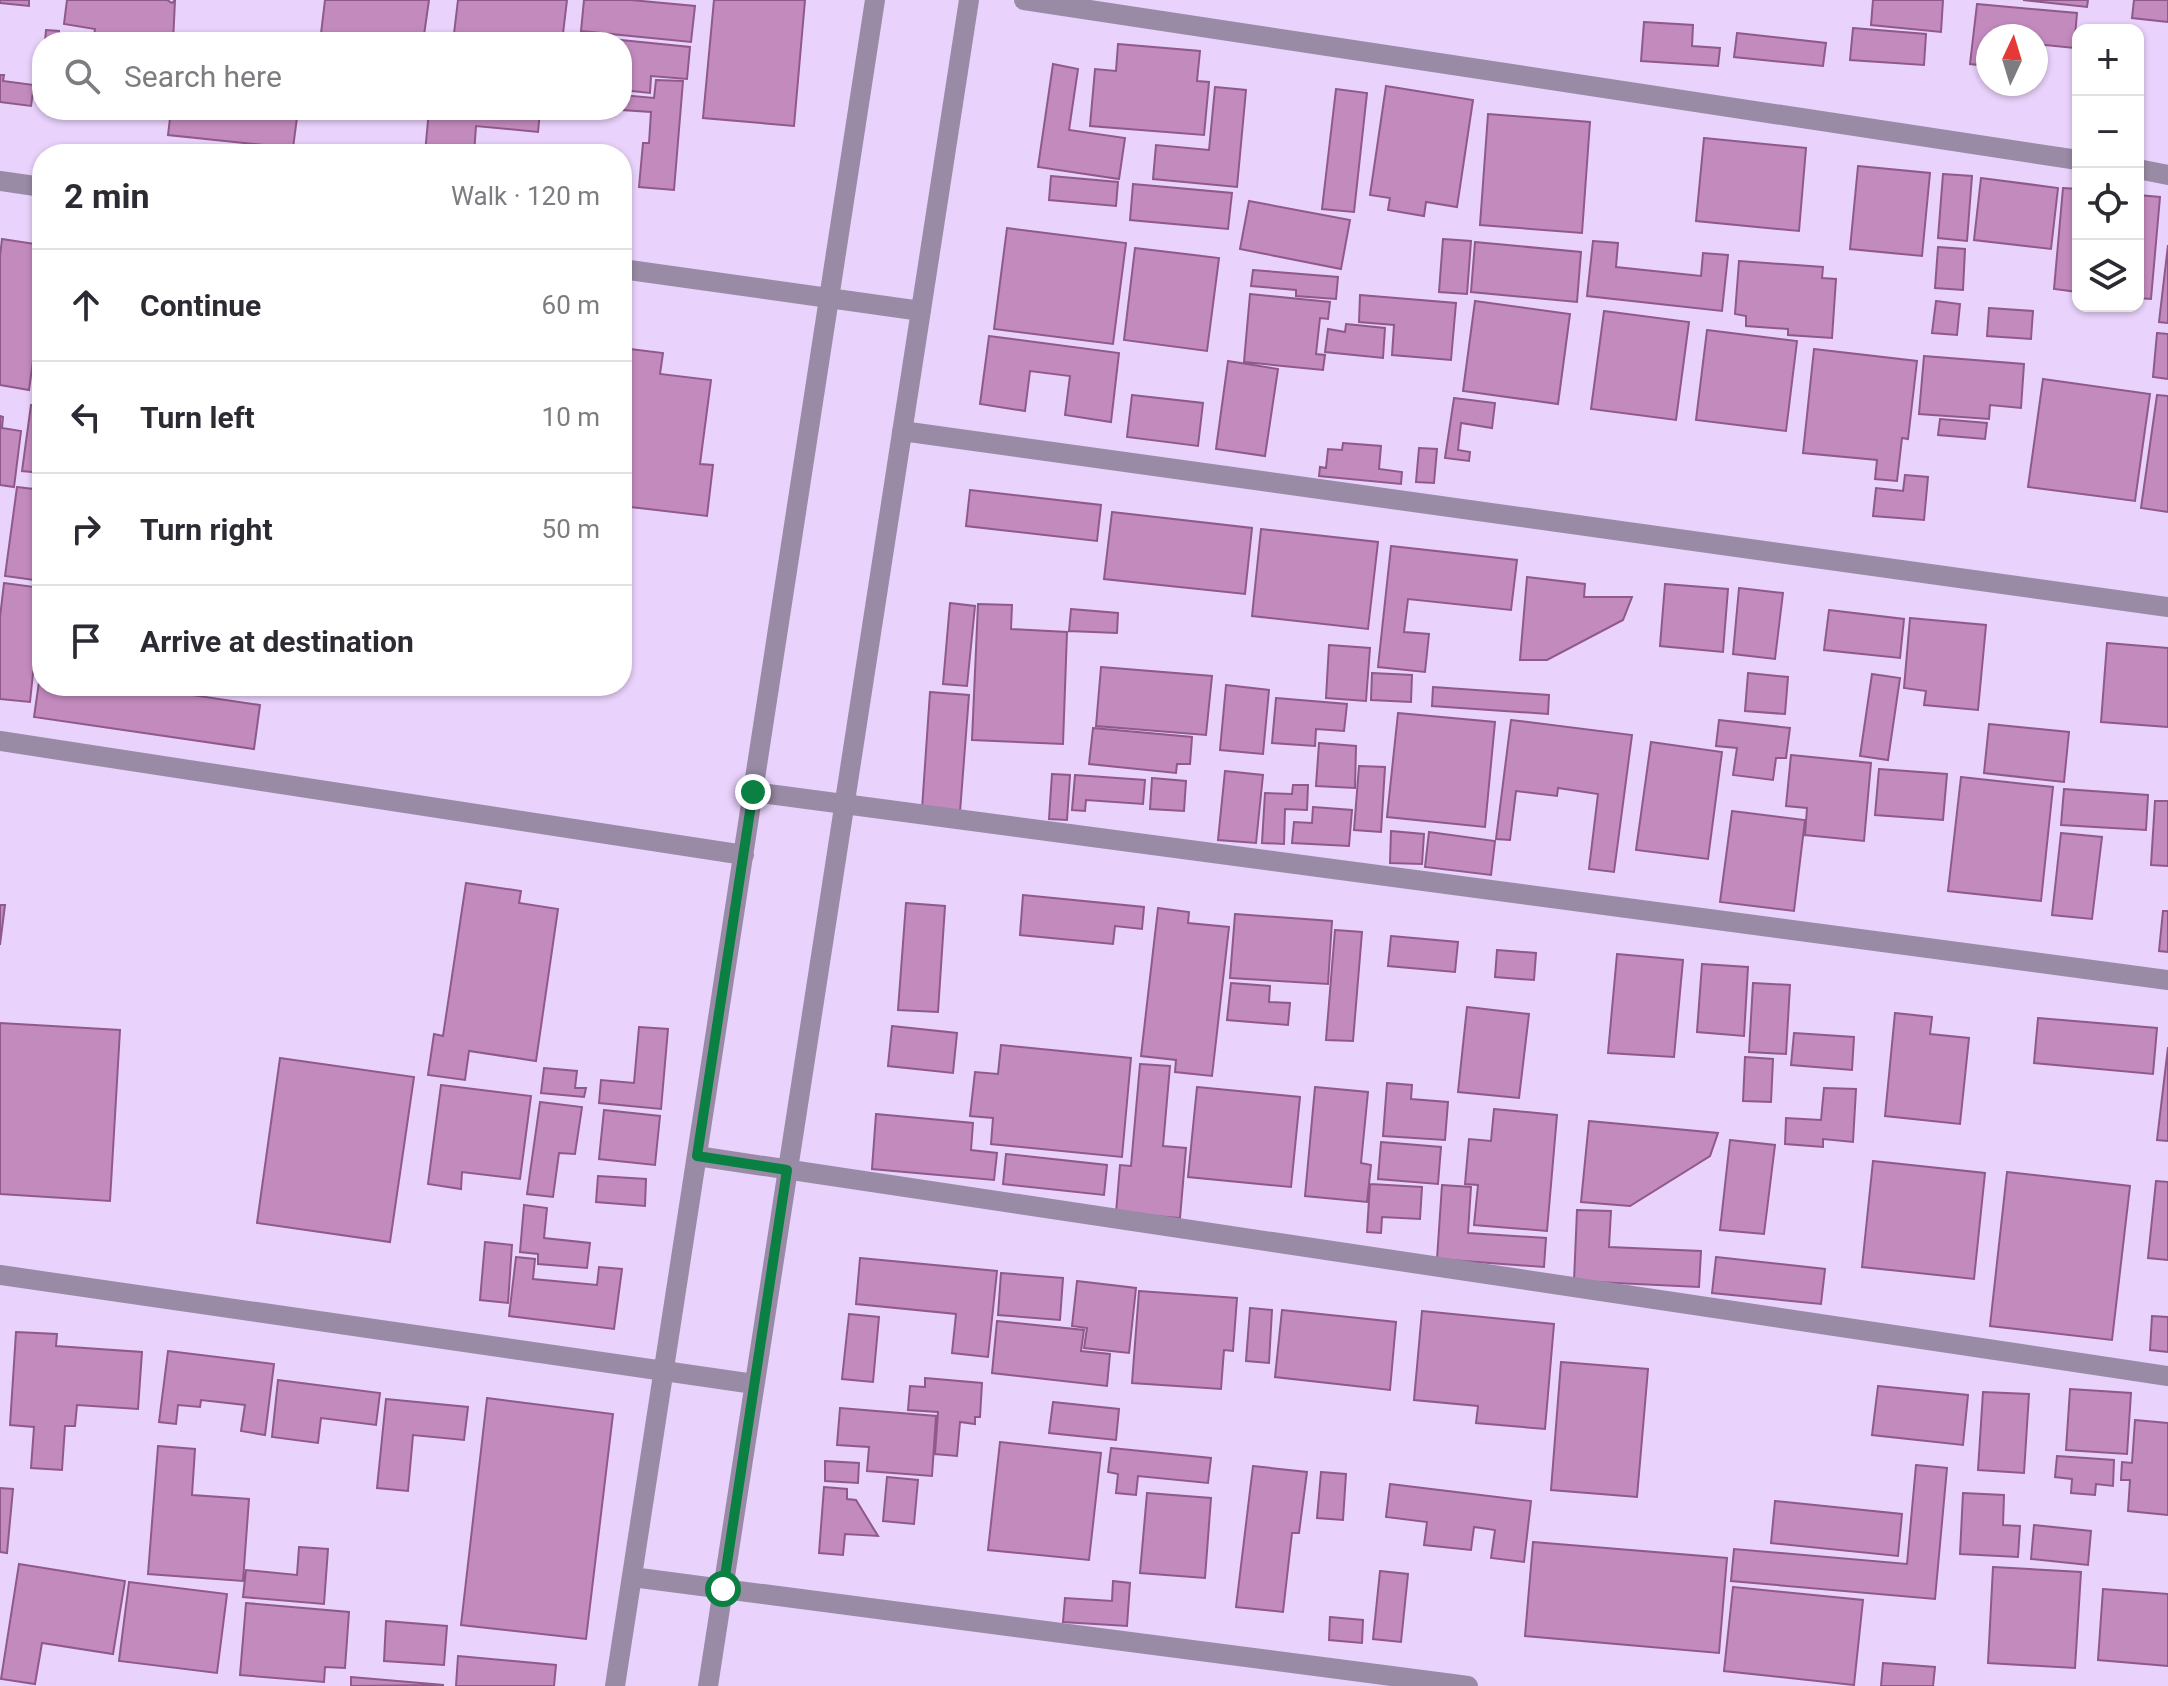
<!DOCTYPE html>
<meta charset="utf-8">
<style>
:root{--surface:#fff;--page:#f2f2f3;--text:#2b2b33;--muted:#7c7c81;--line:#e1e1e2}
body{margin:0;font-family:Roboto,sans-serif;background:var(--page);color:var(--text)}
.controls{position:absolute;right:24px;top:24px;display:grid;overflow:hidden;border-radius:16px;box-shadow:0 2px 6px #0004}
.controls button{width:72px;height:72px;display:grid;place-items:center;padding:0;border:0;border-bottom:2px solid var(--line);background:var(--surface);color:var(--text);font:40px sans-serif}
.compass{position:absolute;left:1976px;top:24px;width:72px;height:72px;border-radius:50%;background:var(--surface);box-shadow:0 2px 6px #0004;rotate:4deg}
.stop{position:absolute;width:24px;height:24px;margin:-18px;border:6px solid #0b8043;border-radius:50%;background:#fff}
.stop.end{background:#0b8043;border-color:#fff;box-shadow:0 2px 8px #0008}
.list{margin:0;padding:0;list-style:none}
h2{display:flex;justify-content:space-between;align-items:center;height:104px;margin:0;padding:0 32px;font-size:34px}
h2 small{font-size:26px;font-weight:400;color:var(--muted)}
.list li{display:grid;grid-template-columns:52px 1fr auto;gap:24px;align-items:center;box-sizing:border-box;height:112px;padding:0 32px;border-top:2px solid var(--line)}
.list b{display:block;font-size:30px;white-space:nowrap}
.list em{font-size:26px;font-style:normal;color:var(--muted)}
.icon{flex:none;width:44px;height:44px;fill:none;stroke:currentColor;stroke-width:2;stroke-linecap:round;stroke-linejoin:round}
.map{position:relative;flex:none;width:2168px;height:1686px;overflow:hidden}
.search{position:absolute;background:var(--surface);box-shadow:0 2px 6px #0004;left:32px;top:32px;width:600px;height:88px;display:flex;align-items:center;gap:20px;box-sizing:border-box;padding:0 28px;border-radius:32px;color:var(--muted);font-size:30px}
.panel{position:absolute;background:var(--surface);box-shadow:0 2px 6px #0004;left:32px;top:144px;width:600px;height:552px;border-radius:32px}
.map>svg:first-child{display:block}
</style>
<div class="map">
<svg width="2168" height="1686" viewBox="0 0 2168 1686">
<rect width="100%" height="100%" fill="#e9d2fb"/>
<path fill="#c38abe" stroke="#8f598b" stroke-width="2" d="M0,0H29V6L0,3Z
M67,0H167L172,3L175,0L173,42L138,37L137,42H93L95,29L64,24Z
M325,0H429L423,42H320Z
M458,0H567L562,42H453Z
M584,0H631L695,6L691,42L581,31Z
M714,0H805L794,126L703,118Z
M1873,0H1943L1941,32L1871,25Z
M2023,0H2088L2087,7Z
M2134,0H2168V22L2132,18Z
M1977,4L2077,13L2074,48L2036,44V36H1988V66L1970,64Z
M1644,22L1693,25L1692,46L1720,48L1718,66L1641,61Z
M1853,28L1926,34L1924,65L1850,60Z
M46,30L59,31V35L80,36V42H45Z
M1737,33L1826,43L1823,66L1734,57Z
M591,37L690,47L687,79L651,76L650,93L622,90V42H590Z
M1118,44L1200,51L1197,81L1209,82L1204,135L1090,126L1095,69L1116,71Z
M1053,64L1078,69L1069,130L1125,138L1119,179L1038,167Z
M0,75H4L3,81L34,85L31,106L0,102Z
M656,80L683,81L674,190L639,187L643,143H649L651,112L622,110V95L654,98Z
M1386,86L1473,100L1457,207L1426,202L1424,216L1388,210L1390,198L1370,195Z
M1215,87L1246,90L1237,187L1153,179L1156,145L1209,150Z
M1336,89L1367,93L1354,212L1322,209Z
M171,110H298L293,148L168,135Z
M429,110L540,111L538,132L476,126L474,154L425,153Z
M1488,114L1590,122L1582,233L1480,225Z
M1704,138L1806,148L1799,231L1696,221Z
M294,148L346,154H294Z
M1858,166L1930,173L1922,256L1850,249Z
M1943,174L1972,176L1967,241L1938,238Z
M1051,176L1118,182L1116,206L1049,200Z
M1981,178L2058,188L2051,249L1974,240Z
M1133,184L1232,193L1228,229L1130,220Z
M2063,188L2078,189V292L2054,289Z
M2138,195L2160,197L2151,299L2138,298Z
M1249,201L1350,220L1341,269L1240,249Z
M1007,228L1126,243L1113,344L994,329Z
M2,239L42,245V296L29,390L0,385V256Z
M1443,239L1471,241L1467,294L1439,292Z
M1593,241L1618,243L1616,267L1701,276L1703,253L1728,255L1722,311L1587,296Z
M1475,242L1581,252L1577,302L1471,292Z
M2168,245V323L2159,322Z
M1938,247L1965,249L1963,290L1935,288Z
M1135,248L1219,258L1207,351L1124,340Z
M1739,261L1823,267L1822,278L1836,279L1832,338L1788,335V329L1746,326V316L1735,314Z
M1253,270L1338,277L1336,299L1296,296V290L1251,286Z
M1250,294L1330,302L1328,319L1320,318L1316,354L1325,355L1323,370L1244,362Z
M1360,295L1456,303L1451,360L1392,355L1394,325L1359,322Z
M1475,301L1570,314L1558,404L1463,391Z
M1936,301L1960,304L1957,335L1932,333Z
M1989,308L2033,311L2031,339L1987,336Z
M1604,311L1689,322L1676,420L1591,409Z
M1346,324L1385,328L1383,358L1325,352L1328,329L1345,332Z
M1707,330L1797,341L1786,431L1696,420Z
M2157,333L2168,334V379L2153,377Z
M989,336L1119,353L1111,422L1065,415L1070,376L1030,371L1025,411L980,404Z
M622,348L663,353L660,374L711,380L700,464L713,465L707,516L622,506Z
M1814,349L1917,361L1908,439L1902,438L1897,481L1875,479L1877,460L1803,453Z
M1924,356L2024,364L2021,408L1990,405L1989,419L1919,414Z
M1228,361L1278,369L1265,456L1216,449Z
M2043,379L2150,394L2135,501L2028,487Z
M1132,395L1203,403L1198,446L1127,437Z
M2157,395L2168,396V512L2141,508Z
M1454,398L1495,403L1492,428L1461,423L1458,450L1470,452L1469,461L1445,458Z
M31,405L42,407V473L22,471Z
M0,416L3,417L2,428L21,431L14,487L0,485Z
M1940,419L1987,423L1985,439L1938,435Z
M1343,443L1381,446L1379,469L1402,472L1401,484L1319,476L1320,467L1326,468L1328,449L1342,450Z
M1419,448L1437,449L1434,483L1416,482Z
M1905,475L1928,477L1924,520L1873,516L1876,488L1903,491Z
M17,487L42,490V581L5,576Z
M970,490L1101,505L1097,541L966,526Z
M1112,512L1252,528L1245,594L1104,579Z
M1261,529L1378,542L1368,629L1252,616Z
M1391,546L1517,560L1511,610L1408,599L1404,632L1429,634L1425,672L1378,667Z
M1527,577L1585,584L1584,597H1632L1623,620L1547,660H1520Z
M4,583L42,588L30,702L0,699V617Z
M1665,584L1728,589L1723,652L1660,646Z
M1739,588L1783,593L1775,659L1733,654Z
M950,603L975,606L967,686L943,684Z
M978,604L1012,605L1011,629L1067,632L1063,744L972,740Z
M1071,609L1118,613L1117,633L1069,631Z
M1829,610L1904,619L1900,658L1824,650Z
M1910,618L1986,625L1978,710L1924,705L1926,691L1904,688Z
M2107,643L2168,648V727L2101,722Z
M1329,645L1370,648L1366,701L1326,698Z
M1101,667L1212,676L1206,735L1096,726Z
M1372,673L1412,675L1411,702L1371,700Z
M1748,673L1788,677L1785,714L1745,711Z
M1872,674L1900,678L1888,760L1860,756Z
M40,675L42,686H186L185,694L260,705L254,749L34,717Z
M1226,685L1269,690L1263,754L1220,750Z
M380,686H439V690Z
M1433,687L1549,695L1548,714L1432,706Z
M930,692L969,695L960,812L922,809Z
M1276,698L1347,704L1344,731L1316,729L1315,746L1272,743Z
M1398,713L1495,722L1485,827L1387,817Z
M1511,720L1632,735L1614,872L1589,869L1598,794L1558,788L1557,796L1516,791L1510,840L1496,839Z
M1719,720L1790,728L1786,758H1776L1773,780L1733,775L1737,748L1716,746Z
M1989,724L2069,732L2064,782L1984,773Z
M1093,728L1192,737L1190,764H1177L1176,773L1089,764Z
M1651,742L1722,752L1708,859L1636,850Z
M1319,743L1356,746L1355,788L1316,786Z
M1791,755L1871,763L1864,841L1805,835L1807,808L1786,806Z
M1359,766L1385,767L1381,832L1354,830Z
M1879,769L1947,774L1943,820L1875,815Z
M1225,771L1263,775L1256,843L1218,840Z
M1052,774L1070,775L1067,820L1049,819Z
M1075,775L1145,780L1143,804L1086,800L1085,811L1072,810Z
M1961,777L2053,787L2041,901L1948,891Z
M1152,778L1186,781L1184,811L1150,809Z
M1293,785H1308L1307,810L1285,809L1284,844L1262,843L1265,793L1292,794Z
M2064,789L2148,795L2146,830L2061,825Z
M2155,801H2168V866L2151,865Z
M1313,807L1352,810L1349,846L1292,843L1294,822L1312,823Z
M1732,811L1805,820L1794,911L1720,902Z
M1391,831L1424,834L1422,864L1390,863Z
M1429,832L1495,841L1491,875L1425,867Z
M2061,833L2102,837L2092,919L2052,915Z
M466,883L521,891L519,903L558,909L536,1061L469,1051L465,1080L428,1075L434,1034L443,1036Z
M1023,895L1144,907L1142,929L1115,926L1113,944L1020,935Z
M906,903L945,906L938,1012L898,1010Z
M0,905H5L0,945Z
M1158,908L1189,912L1188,923L1229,927L1212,1076L1175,1072L1176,1060L1141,1056Z
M2163,911H2168V952L2159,951Z
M1235,914L1332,921L1328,984L1230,978Z
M1335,930L1362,932L1353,1041L1326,1040Z
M1391,936L1458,942L1455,972L1388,966Z
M1497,950L1536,953L1534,980L1495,977Z
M1617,954L1683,960L1674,1057L1608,1053Z
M1702,964L1748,967L1744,1036L1697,1032Z
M1231,983L1270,986L1269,1002L1290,1003L1288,1025L1227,1020Z
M1753,983L1790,985L1786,1054L1749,1052Z
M1467,1007L1529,1014L1519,1098L1458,1092Z
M1895,1013L1932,1017L1930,1034L1969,1038L1960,1124L1885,1116Z
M2038,1018L2157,1028L2153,1074L2034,1063Z
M0,1023L120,1030L110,1201L0,1194Z
M892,1026L957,1033L953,1073L888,1066Z
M639,1027L668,1029L661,1109L599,1103L601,1080L634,1083Z
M1794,1033L1854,1037L1852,1070L1791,1065Z
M1001,1045L1131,1058L1122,1157L991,1144L993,1118L970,1116L975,1072L998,1074Z
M2168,1047V1141L2157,1140Z
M1745,1057L1773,1059L1771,1102L1743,1101Z
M280,1058L414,1077L390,1242L257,1223Z
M1140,1064L1170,1066L1163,1146L1186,1148L1180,1218L1116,1213L1120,1165L1131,1166Z
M544,1068L577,1071L575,1088H586L584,1097L541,1093Z
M1387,1083L1412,1085L1411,1099L1448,1102L1445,1140L1383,1136Z
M441,1085L531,1096L520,1179L462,1172L461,1189L428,1184Z
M1197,1087L1300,1097L1291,1187L1188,1177Z
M1315,1087L1368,1092L1361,1163L1371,1165L1367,1202L1305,1196Z
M1824,1088L1856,1089L1853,1142L1823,1139V1147L1785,1144L1786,1118L1821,1120Z
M540,1102L582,1107L575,1154L559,1153L553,1197L527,1194Z
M1494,1109L1557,1115L1547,1231L1474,1225L1478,1185L1465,1184L1469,1139L1491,1141Z
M604,1110L660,1116L655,1165L599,1159Z
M876,1114L973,1123L971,1150L997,1153L994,1180L872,1169Z
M1589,1121L1718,1133L1710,1156L1630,1206L1581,1202Z
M1730,1140L1775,1145L1764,1234L1720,1230Z
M1381,1142L1441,1147L1438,1184L1378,1179Z
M1006,1154L1107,1165L1104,1195L1003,1184Z
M1873,1161L1985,1173L1974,1279L1862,1267Z
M2007,1172L2130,1186L2112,1340L1990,1326Z
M598,1176L646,1179L645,1206L596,1202Z
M2156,1181L2168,1182V1260L2148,1258Z
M1370,1184L1422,1187L1420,1219L1382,1217L1381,1233L1367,1232Z
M1442,1185L1471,1187L1468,1233L1546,1238L1544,1267L1437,1259Z
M524,1205L547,1208L544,1238L590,1243L587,1268L538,1264V1254L520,1252Z
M1577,1210L1611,1211L1609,1247L1701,1251L1699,1287L1574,1281Z
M485,1242L512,1245L508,1303L480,1300Z
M516,1257L535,1259L533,1279L597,1285L599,1267L622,1269L614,1329L509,1316Z
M1716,1257L1825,1269L1821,1304L1712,1293Z
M860,1258L997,1271L988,1357L952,1353L956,1314L856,1304Z
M1001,1273L1063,1278L1060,1320L998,1315Z
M1077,1281L1136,1288L1129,1353L1084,1348L1087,1328L1072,1326Z
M1139,1291L1237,1298L1233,1351L1224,1350L1221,1389L1132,1383Z
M1250,1308L1272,1310L1269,1363L1246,1361Z
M1282,1310L1396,1322L1390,1390L1275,1377Z
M1422,1311L1554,1324L1545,1429L1476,1423L1478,1406L1414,1400Z
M849,1314L879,1317L873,1382L842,1379Z
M2152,1316L2168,1317V1352L2150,1350Z
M997,1321L1084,1330L1081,1351L1110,1354L1107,1386L992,1373Z
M16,1332L57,1334L56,1346L142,1352L138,1409L77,1405L75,1426H65L62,1470L31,1468L34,1427L10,1425Z
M168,1351L274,1364L265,1435L241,1431L245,1405L201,1400L200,1407L178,1405L176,1424L159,1422Z
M1561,1362L1648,1369L1637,1497L1551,1490Z
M925,1378L982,1383L980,1417H975V1424L960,1422L957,1456L935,1454L938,1412L908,1410L910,1386L925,1387Z
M278,1380L380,1393L376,1425L321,1418L318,1443L272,1437Z
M1878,1386L1968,1395L1963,1445L1872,1435Z
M2070,1389L2131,1393L2127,1454L2066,1450Z
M1983,1392L2029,1394L2024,1473L1978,1470Z
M487,1398L613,1414L586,1639L461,1625Z
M386,1399L468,1407L464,1440L413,1435L408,1491L377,1488Z
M1053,1402L1119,1409L1116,1440L1049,1433Z
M840,1408L936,1416L932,1476L867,1471L869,1447L837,1445Z
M2135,1420L2168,1423V1515L2128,1511L2130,1480H2121L2122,1462L2132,1463Z
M1000,1442L1101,1453L1089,1560L988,1550Z
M158,1446L195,1449L192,1495L249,1499L243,1581L148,1574Z
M1111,1448L1211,1458L1208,1483L1138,1476L1136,1495L1116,1493L1118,1474L1108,1472Z
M2057,1456L2114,1460L2113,1486L2096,1484L2095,1495L2071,1493L2072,1479L2055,1477Z
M825,1461L859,1463L858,1483L825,1481Z
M1916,1465L1947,1468L1935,1599L1731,1581L1734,1549L1907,1564Z
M1253,1466L1307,1472L1299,1533H1292L1283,1612L1236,1607Z
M1321,1472L1346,1474L1343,1520L1317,1518Z
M887,1477L918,1480L914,1524L883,1521Z
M1390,1484L1531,1501L1524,1562L1491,1558L1495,1530L1474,1527L1471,1550L1424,1545L1427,1522L1386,1517Z
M824,1487L847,1489V1499L856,1500L878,1536L845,1534L843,1555L819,1553Z
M0,1488L13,1489L7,1553L0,1552Z
M1147,1493L1211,1498L1205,1578L1140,1573Z
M1963,1493L2004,1495L2003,1525L2020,1526L2018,1557L1960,1554Z
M1775,1501L1902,1514L1898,1556L1771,1543Z
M2034,1525L2091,1531L2088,1565L2031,1559Z
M1533,1542L1727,1558L1719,1653L1525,1636Z
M299,1547L328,1549L324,1604L243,1597L246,1570L297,1575Z
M19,1564L125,1581L113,1654L42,1643L35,1684L1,1679Z
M1993,1567L2081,1572L2075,1668L1988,1663Z
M1380,1571L1408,1574L1401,1642L1373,1639Z
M1113,1581L1130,1583L1127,1626L1063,1622L1065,1598L1112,1601Z
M129,1582L227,1594L217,1673L119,1661Z
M1733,1587L1863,1600L1854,1685L1724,1671Z
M2103,1589L2168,1594V1666L2098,1660Z
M246,1603L349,1612L345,1668L325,1667L324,1682L240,1675Z
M1330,1617L1363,1620L1362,1643L1329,1640Z
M386,1621L447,1626L444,1665L384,1661Z
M458,1656L556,1665L554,1686H456Z
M1883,1663L1935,1667L1933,1686H1881Z
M351,1677L444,1685L351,1686Z"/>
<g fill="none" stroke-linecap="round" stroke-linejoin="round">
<path stroke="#998aa5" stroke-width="20" d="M1024,0L2078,160
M2138,169L2168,175
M0,181L42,187
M622,269L921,311
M902,431L2168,607
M0,741L744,855
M753,792L2168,980
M697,1156L2168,1376
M0,1275L754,1384
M632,1577L1468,1686
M615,1686L875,0
M708,1686L969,0"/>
</g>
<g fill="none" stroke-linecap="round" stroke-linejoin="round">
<path stroke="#0b8043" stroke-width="10" d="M723,1589L787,1170L697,1156L753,792"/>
</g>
</svg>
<div class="controls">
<button>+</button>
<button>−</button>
<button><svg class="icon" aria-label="locate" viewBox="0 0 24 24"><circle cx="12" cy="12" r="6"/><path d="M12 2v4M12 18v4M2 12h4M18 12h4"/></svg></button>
<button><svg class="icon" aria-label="layers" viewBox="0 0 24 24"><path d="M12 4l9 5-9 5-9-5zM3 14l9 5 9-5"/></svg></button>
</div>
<svg class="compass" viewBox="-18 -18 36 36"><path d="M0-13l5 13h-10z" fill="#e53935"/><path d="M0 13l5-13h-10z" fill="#7c7c81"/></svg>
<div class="stop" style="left:723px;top:1589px"></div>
<div class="stop end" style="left:753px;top:792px"></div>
<div class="search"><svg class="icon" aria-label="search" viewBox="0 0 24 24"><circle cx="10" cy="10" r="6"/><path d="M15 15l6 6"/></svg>Search here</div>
<section class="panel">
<h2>2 min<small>Walk · 120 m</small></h2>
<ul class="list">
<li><svg class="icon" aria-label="ahead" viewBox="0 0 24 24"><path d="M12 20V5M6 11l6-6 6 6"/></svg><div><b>Continue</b></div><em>60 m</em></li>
<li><svg class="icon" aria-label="left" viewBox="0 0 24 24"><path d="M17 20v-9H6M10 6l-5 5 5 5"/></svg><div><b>Turn left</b></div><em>10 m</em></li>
<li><svg class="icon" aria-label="right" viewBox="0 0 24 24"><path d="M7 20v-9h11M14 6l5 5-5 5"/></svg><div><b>Turn right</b></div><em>50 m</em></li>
<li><svg class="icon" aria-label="arrive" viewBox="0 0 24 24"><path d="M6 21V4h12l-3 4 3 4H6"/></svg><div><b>Arrive at destination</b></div></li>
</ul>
</section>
</div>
